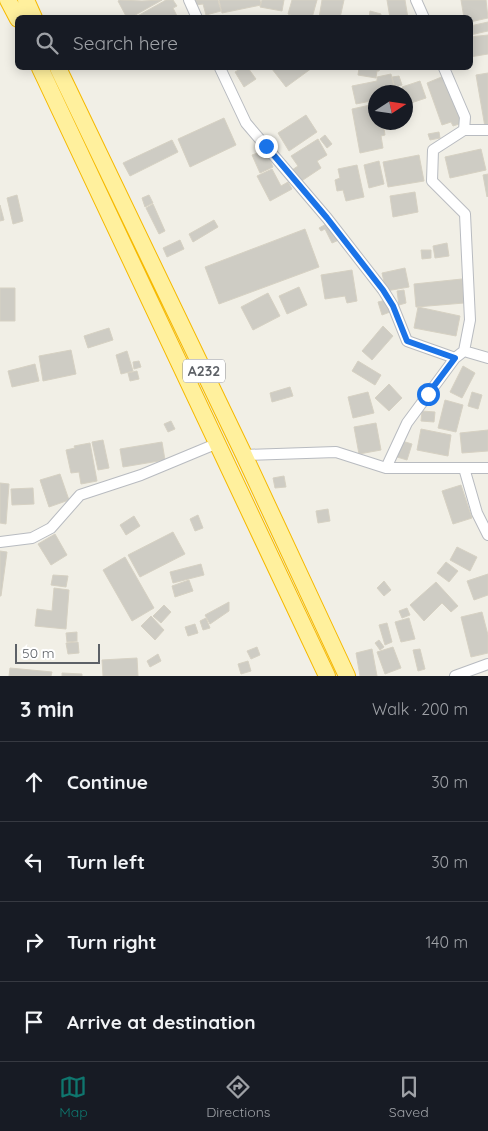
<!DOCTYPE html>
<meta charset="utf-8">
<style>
:root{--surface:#171b24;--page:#20242c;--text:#f1f3f6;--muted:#9ea1a6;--line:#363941;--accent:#0f766e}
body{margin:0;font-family:Quicksand,sans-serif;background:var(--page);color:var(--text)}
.compass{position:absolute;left:368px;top:85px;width:45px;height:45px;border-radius:50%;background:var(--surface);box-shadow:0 2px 12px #0003;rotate:78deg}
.scale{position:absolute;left:15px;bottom:12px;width:85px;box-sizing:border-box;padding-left:5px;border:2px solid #5d6167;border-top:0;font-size:14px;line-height:18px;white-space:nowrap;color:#5d6167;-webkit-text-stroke:4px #fff;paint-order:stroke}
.stop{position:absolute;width:15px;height:15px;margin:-11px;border:4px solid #1a73e8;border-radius:50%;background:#fff}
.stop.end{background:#1a73e8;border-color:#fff;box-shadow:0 1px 5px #0008}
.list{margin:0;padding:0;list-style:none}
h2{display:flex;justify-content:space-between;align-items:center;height:65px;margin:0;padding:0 20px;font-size:21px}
h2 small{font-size:16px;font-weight:400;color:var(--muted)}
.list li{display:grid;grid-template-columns:32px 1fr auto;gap:15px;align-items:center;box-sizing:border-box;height:80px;padding:0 20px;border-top:1px solid var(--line)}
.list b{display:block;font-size:19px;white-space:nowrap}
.list em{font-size:16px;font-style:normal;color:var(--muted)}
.icon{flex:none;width:28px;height:28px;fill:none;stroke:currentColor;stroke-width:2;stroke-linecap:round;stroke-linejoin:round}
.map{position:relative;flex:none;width:488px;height:676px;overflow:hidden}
.search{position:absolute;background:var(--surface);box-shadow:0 2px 12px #0003;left:15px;right:15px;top:15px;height:55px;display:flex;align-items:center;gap:12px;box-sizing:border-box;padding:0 18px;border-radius:8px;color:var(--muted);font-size:19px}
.sheet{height:385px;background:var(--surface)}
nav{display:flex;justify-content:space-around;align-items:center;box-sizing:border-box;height:70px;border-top:1px solid var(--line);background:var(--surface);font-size:14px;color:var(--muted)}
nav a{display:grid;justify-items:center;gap:2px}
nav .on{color:var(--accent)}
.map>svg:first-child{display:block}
</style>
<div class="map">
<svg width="488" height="676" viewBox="0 0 488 676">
<rect width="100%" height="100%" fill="#f1efe6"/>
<path fill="#ceccc4" stroke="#d6d1c3" d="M120,0L142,1L162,0L130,18H127L118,1Z
M166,0H173L177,6L173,8L178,18H134Z
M195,0H218L221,11L206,15L203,4L196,5Z
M219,0H260L261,5L222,13Z
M262,0H284L282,11L260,7Z
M292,0H317L312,18H299L288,14Z
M322,0H344L340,18H319Z
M387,0H405L408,18H390Z
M461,0H486L488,18L470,22V18H464Z
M370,11L381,14L380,18H369Z
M488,22V31L470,35V26Z
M488,35V54L470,57V37Z
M242,68H248L256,79L244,87L235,72Z
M275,68H312L286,87L272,69Z
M359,68H380L379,71H377L376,78L358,75Z
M488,73V126L485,127L476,75Z
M391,74L395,92H376V100L356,104L352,86L377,81V77Z
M399,76L402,85L395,87L392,77Z
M444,76L462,123L453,126L451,122L442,125L427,83Z
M420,81L426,98L411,103L409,99L407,100L402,87Z
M410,102L412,108L406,111V103Z
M375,104L376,122H383L385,135L381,136L383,148L360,153L352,109Z
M306,115L317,132L289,151L278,133Z
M224,118L236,145L190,167L178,139Z
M439,132L440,138L430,140L428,134Z
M325,135L332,144L327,148L320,139Z
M318,139L327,155L317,161L321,168L300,182L292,170L298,166L291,156Z
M172,140L178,152L130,176L123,163Z
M481,149L486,170L450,178L445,157Z
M266,150L273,167L260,173L252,155Z
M419,155L424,181L388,187L383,162Z
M379,161L384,184L369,188L364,165Z
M357,165L364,197L346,201L343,190L337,191L335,180L340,178L338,169Z
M272,169L281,186L288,182L292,189L270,201L257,176Z
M488,174V196L487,197L483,175Z
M415,192L418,212L393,217L390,196Z
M17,195L23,221L13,224L7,198Z
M149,195L153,203L145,207L142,198Z
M153,204L165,231L159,234L146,208Z
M0,205L4,220L0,221Z
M214,220L218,227L193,242L189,234Z
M330,222L339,240L332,243L325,229L321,231L319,228Z
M305,229L319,267L219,304L205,267Z
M180,240L184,249L167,257L163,248Z
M447,243L449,256L435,258L433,246Z
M421,250H431V258L422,259Z
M405,268L409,287L386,291L382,273Z
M352,270L357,301L347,303L345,296L325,299L321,275Z
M462,279L464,303L416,307L414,284Z
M299,287L307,305L287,314L279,296Z
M0,288H15V321H0Z
M404,290L406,303L399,305L397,291Z
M268,293L280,316L253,330L241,307Z
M386,300L390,312L382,315L378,302Z
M418,307L460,316L456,336L414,328Z
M383,326L393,336L372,360L362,351Z
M109,328L113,340L88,348L84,336Z
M71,350L76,374L43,381L39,356Z
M127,351L133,371L121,374L116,355Z
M139,361L141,367L134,369L133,362Z
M358,361L381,375L375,385L352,371Z
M35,364L39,381L12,387L8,371Z
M463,366L475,373L462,398L450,392Z
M137,371L139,379L130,381L128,373Z
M389,384L402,398L389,411L375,398Z
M290,387L293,396L272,402L270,393Z
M368,392L374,413L353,418L348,397Z
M472,392L482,395L478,409L468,406Z
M445,400L463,405L456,432L438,428Z
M422,411L435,412L434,422L421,421Z
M171,421L175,429L168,432L164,424Z
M376,423L381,450L359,454L354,427Z
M421,429L451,435L448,456L417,450Z
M488,430V451L462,453L460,433Z
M103,440L109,468L98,470L92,442Z
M402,441L412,444L407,460L397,457Z
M162,442L165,460L123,467L120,449Z
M90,443L97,481L81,484L79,472L71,473L66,450L75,448L74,446Z
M60,474L69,500L49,507L40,480Z
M284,476L286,487L275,488L273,478Z
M0,483L9,484L6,524L0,523Z
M461,485L472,518L453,524L442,491Z
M33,488L34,504L12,505L11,489Z
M328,509L330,521L318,523L316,511Z
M198,515L203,528L195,531L190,519Z
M134,516L140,526L126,535L120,525Z
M173,532L185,554L140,577L128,555Z
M55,534L67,555L51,565L38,544Z
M457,547L477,557L470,571L450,560Z
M0,551L7,552L1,596H0Z
M125,557L154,608L132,621L103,570Z
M446,562L458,571L449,582L437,573Z
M201,564L204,575L173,583L170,572Z
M488,574V595L474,600L467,581Z
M53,575L68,576L66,587L51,585Z
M189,580L193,591L175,597L172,586Z
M384,581L391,590L384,596L377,588Z
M436,582L458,606L451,612L442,603L424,621L410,605Z
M54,588L69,590L66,629L35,626L37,609L52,611Z
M229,602V611L210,624L205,615Z
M164,605L171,612L161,623L153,616Z
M407,608L410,615L402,618L399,611Z
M482,612L488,635V653L471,657L461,617Z
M151,616L164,630L155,640L141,626Z
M206,618L210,628L203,630L200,621Z
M409,618L415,639L401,642L395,622Z
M387,623L392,642L385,645L379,625Z
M195,624L198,633L188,636L185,627Z
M77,632V641L67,642L66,633Z
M379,640L384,647L380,650L375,643Z
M78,642L79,653L68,654L66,643Z
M257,647L260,655L251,659L247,651Z
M393,647L401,668L385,674L377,652Z
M372,649L377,676H360L356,653Z
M420,649L425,669L418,671L413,650Z
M158,654L161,661L150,667L147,661Z
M137,658L138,676H103L102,660Z
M248,661L251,671L241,674L238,664Z
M10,668L52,672L51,676H9Z
M62,673L82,674V676H62Z"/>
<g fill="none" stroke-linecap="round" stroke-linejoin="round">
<g stroke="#b8bbc0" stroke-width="12">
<path id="minor" d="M189,0L197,18
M416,0L424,18
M220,68L246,123L327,218L383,290L393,306L407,341L455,358L407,423L386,468
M444,68L465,117L464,130H488
M464,351L488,358
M455,358L464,351L470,320L465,214L432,181L433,150L464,130
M244,455L336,452L386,468H488
M464,468L477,513L488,535
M0,542L32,538L51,528L80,495L141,475L218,443
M455,676L488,664"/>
</g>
<g stroke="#f6b900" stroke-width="18">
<path id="trunk" d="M8,0L18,19
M26,0L34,18
M40,68L327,676
M58,68L244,455L347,676"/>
</g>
<use href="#minor" stroke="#fff" stroke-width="10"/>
<use href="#trunk" stroke="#fff09d" stroke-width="16"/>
</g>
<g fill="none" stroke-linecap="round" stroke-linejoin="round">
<path stroke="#1a73e8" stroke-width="6" d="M266,146L327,218L383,290L393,306L407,341L455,358L428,394"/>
</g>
<g text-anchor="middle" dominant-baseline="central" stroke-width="4" stroke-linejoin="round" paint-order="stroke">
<rect fill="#fff" stroke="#8e9095" stroke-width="1" x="183" y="359.5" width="42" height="23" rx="4"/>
<g font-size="14" font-weight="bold" fill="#5d6167">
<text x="204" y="371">A232</text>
</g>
</g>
</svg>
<svg class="compass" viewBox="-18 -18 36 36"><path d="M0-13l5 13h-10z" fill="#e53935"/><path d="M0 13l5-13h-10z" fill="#9ea1a6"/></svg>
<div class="scale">50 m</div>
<div class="stop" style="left:428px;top:394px"></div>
<div class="stop end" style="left:266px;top:146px"></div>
<div class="search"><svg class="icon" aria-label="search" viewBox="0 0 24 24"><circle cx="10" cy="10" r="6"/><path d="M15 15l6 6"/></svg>Search here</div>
</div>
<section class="sheet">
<h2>3 min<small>Walk · 200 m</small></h2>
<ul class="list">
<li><svg class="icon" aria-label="ahead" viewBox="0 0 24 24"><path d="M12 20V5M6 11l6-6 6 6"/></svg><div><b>Continue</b></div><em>30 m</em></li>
<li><svg class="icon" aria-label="left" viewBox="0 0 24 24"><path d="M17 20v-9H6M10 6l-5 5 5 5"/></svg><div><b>Turn left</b></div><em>30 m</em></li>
<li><svg class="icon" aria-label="right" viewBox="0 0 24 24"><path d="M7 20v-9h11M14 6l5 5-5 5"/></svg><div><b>Turn right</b></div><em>140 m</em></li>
<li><svg class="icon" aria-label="arrive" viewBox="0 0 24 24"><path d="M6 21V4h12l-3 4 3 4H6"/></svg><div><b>Arrive at destination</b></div></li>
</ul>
</section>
<nav>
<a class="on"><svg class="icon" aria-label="map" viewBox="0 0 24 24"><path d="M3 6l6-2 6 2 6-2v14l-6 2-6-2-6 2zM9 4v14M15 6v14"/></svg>Map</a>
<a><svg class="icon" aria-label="directions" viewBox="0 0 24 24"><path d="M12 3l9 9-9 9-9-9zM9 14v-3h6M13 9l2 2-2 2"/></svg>Directions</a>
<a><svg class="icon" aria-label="saved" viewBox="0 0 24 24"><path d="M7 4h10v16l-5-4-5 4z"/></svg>Saved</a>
</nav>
